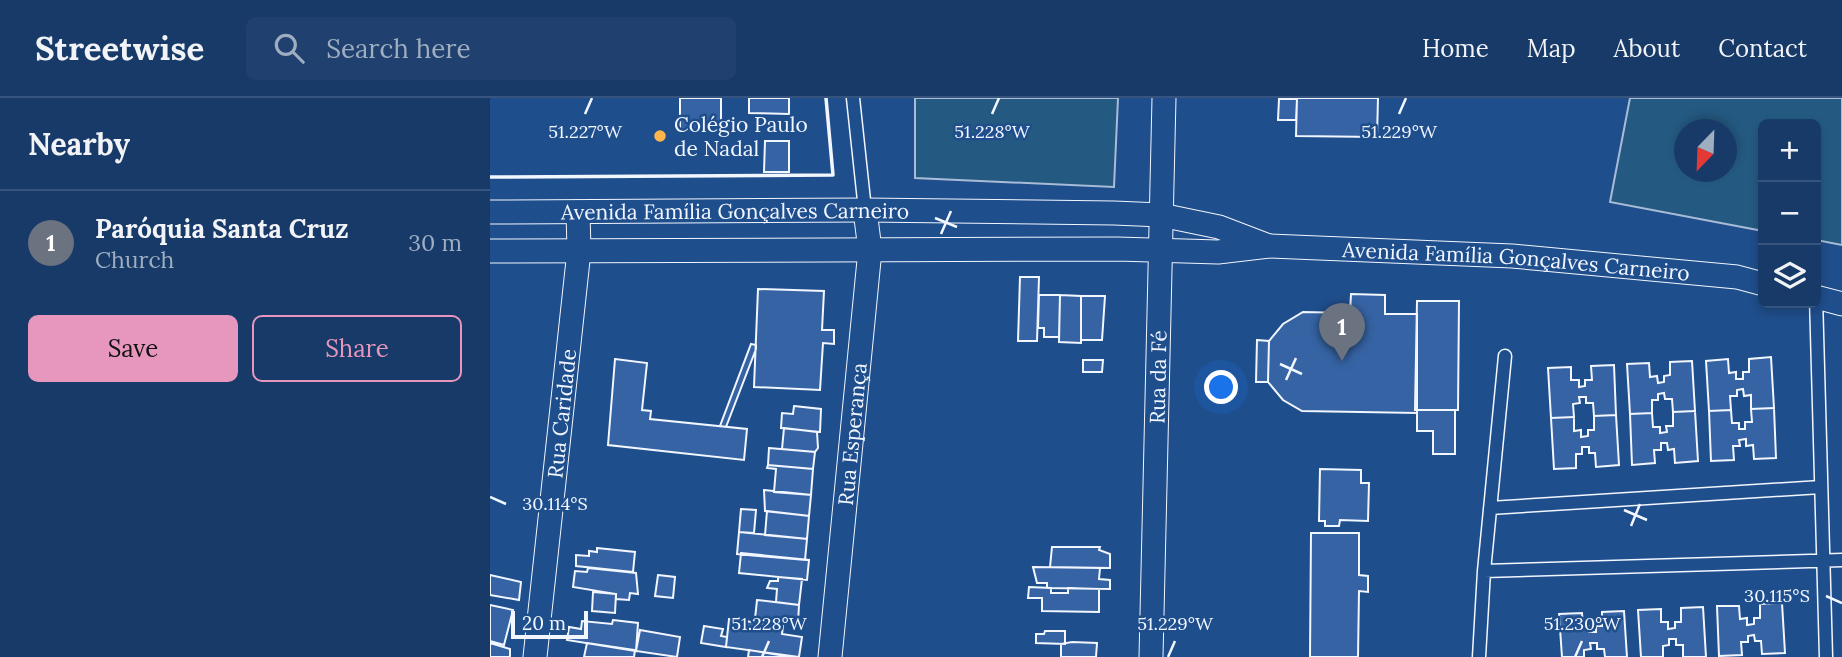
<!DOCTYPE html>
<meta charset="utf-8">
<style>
:root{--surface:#173a69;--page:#20416f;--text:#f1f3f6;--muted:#9eadc0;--line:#36547d;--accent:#e797bd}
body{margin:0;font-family:Lora,serif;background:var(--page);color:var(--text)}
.controls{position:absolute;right:21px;top:21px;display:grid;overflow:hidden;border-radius:10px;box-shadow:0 4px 10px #0003}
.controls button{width:63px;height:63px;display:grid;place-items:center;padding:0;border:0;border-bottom:2px solid var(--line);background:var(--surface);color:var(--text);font:35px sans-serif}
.compass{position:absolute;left:1184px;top:21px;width:63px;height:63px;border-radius:50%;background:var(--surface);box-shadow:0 4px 10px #0003;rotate:203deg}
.scale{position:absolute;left:21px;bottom:18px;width:77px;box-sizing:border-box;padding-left:7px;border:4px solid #f2f6ff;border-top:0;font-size:19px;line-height:24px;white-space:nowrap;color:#f2f6ff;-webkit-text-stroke:5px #1f4e8c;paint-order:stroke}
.you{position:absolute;left:732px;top:290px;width:24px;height:24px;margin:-18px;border:5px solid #fff;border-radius:50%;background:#1a73e8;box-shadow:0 0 0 10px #1a73e833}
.badge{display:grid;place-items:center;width:46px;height:46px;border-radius:50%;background:var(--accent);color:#fff;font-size:23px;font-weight:700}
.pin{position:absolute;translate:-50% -58px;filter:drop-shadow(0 2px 4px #0008)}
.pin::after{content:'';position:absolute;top:37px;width:24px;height:21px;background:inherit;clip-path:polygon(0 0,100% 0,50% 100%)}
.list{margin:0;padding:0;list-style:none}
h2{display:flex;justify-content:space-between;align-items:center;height:91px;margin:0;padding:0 28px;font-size:30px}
h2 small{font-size:23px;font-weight:400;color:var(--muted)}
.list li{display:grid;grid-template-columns:46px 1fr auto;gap:21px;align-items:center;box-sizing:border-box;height:105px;padding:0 28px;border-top:2px solid var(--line)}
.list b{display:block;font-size:26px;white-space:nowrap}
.list p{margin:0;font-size:23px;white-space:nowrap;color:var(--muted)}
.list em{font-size:23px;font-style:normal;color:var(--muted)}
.actions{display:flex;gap:14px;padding:21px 28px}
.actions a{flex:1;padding:16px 0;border:2px solid var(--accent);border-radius:10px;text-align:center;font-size:24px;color:var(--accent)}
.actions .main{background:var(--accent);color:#111}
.icon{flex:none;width:38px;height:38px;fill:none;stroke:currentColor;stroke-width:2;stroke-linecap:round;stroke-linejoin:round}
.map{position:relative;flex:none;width:1352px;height:559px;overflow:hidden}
header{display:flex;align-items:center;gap:42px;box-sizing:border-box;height:98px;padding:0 35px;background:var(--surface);border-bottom:2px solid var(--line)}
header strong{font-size:33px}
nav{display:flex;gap:38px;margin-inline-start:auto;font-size:24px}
.search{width:490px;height:63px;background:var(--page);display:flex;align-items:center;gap:18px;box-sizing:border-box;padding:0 24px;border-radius:10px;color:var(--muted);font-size:26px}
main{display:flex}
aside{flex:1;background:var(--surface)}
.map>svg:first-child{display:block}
</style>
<header>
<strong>Streetwise</strong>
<div class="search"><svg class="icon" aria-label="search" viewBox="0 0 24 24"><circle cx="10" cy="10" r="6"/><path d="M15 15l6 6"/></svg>Search here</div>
<nav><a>Home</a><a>Map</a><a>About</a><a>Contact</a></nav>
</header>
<main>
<aside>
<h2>Nearby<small></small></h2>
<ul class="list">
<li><span class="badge" style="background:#6b7280">1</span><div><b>Paróquia Santa Cruz</b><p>Church</p></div><em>30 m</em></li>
</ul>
<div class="actions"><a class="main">Save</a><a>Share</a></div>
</aside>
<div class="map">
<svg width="1352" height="559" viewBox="0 0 1352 559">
<rect width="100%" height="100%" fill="#1f4e8c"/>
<path fill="#245a82" stroke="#a8bbd7" stroke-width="2" fill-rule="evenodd" d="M425,0H628L624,89L425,80Z
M1140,0H1352V147L1326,142V26H1273V133L1120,104ZM1195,32H1237V74H1195Z"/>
<path fill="#3563a3" stroke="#f2f6ff" stroke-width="2" d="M190,0H231V33H190Z
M259,0H299V16L259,15Z
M888,0L887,39L806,38L807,0Z
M789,1H807L806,22H788Z
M275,43H299V74H274Z
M530,179H549L547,243H528Z
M268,191L334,193L332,232H344V246L333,245L330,292L264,289Z
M861,196L895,197V216H927V315L812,313L793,302L778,284L779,243L793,226L813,214L860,215Z
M549,197H570L569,239H554V230H548Z
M570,197L591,198V245L569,244Z
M591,198H615L612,242H591Z
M927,203H969L968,312H925Z
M767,242L779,243L778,284H766Z
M261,246L266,247V251L236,329L230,328Z
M1281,259L1284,310L1261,311V297L1254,298L1253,291L1247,292V298H1240L1241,312L1219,313L1216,263L1238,261L1239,275L1246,274V281H1253V274H1259V261Z
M125,261L157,265L152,312L161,313L160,321L257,331L254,362L118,347Z
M593,262H613L612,274H593Z
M1202,263L1205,313L1183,314L1182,301H1175L1174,295L1168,296V302H1162V315L1140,316L1137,266L1159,265L1160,279L1167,278L1168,285L1174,284V278L1180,277V264Z
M1124,267L1126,317L1104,318L1103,305H1096V299H1089L1090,305L1083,306L1084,319L1061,320L1058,270L1081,269V282H1089V289L1095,288V282H1102L1101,268Z
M304,308L331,311L330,334L291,330L292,315L303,316Z
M1284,310L1286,360L1264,361L1263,347L1256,348V341L1249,342L1250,348H1243L1244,362L1221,363L1219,313L1241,312L1242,325H1249V331H1255V324H1262L1261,311Z
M927,312H965V356H943V333H927Z
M1205,313L1208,363L1185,365L1184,351L1178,352L1177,345H1171V352H1164L1165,365L1142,367L1140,316L1162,315L1163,329H1170V335L1177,334L1176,328H1183V314Z
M1126,317L1129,367L1106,369L1105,355H1099V349H1092V356H1086V370L1064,371L1061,320L1084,319V333L1091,332V339L1098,338V332H1104V318Z
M294,330L327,334L328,350L325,354L292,351Z
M279,350L325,354L323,371L278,367Z
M278,367L323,371L321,397L284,394L286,371L277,370Z
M830,371L871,372V385H879L878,423L850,422L849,428H835V423H829Z
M274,392L321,397L319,418L275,413Z
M251,411L266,412L264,435L249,434Z
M277,413L319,418L317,441L275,437Z
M249,434L317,441L315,462L247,456Z
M821,435H869V477L878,478V494L869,493L868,559H820Z
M562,449H610L609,452L620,456V470L560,469Z
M107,450L145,454L143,474L86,468V457L99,458V453L107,454Z
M251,455L319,462L317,482L249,475Z
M543,469L610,470L609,481L620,482V491L557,490V485H547Z
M98,470L146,475L148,496L140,495L139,502L126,501V496L83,489L85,473L97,474Z
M0,477L31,484L29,502L0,497Z
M168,477L185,479L183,500L165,498Z
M288,479L312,481L309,507L286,504L287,491L277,490L280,483H288Z
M539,489L561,490V495H578V490L609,491V514L552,513V500H538Z
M103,494L126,496L125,515L102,513Z
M267,502L309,507L308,525L265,521Z
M1292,505L1295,555L1272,556L1271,543H1265L1264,537L1258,538V544H1251L1252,557L1229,558L1227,508H1249L1250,521L1257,520V527L1264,526V520H1270V506Z
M0,507L23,512L14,547L0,543Z
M1213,509L1216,559H1193V547H1186V541H1179V547L1173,548V559H1151L1148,512L1171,511V524H1178V531L1185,530V524H1191V510Z
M1134,513L1137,559H1115L1114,551H1107V545H1100L1101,551L1094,552V559H1072L1069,516L1092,515L1093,528H1099V534H1106V528H1112V514Z
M239,521L293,528L292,536L312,539L309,559L236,549Z
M123,522L148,525L146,553L77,542L79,529L91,531L92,523L122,526Z
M214,528L233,531L231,538L237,539L236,549L211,545Z
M150,532L190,539L187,559L146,553Z
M555,533H575V546L546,545V536H554Z
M582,544L607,545L606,559H571V546Z
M0,545L20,551V559H0Z
M97,545L145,552L144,559H94Z
M259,552L302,559H258Z"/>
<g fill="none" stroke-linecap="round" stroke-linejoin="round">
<g stroke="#f2f6ff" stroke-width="15">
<path id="service" d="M363,0L375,112
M1326,199L1336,559
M1000,410L1331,389
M994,473L1352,462
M989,559L994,473L1015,258"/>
</g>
<g stroke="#f2f6ff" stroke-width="25">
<g id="minor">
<path id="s1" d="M0,114L375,112L624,115L671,117L729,129L776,147"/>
<path id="s2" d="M0,153L627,151L728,154L779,148L1022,158L1247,179L1273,186"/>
<path d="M1326,199L1352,206"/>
<path id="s3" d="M45,559L89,153L88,114"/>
<path id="s4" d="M340,559L380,152L375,112"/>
<path id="s5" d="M661,559L674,0"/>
</g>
</g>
<use href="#service" stroke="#1f4e8c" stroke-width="12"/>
<use href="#minor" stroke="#1f4e8c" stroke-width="23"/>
<path stroke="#f2f6ff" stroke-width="3.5" d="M0,79L343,77L336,0"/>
</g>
<path fill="none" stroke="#f2f6ff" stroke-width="2.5" d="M95,16L102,0M502,16L509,0M909,16L916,0M445,120L467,129M451,136L461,113M790,266L812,276M796,282L806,260M0,399L16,406M1134,412L1157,422M1141,428L1150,406M1336,498L1352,505M272,559L279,543M678,559L685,543M1085,559L1092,543"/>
<circle fill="#ffb74d" stroke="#1f4e8c" stroke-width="2.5" cx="170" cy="38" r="7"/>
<g text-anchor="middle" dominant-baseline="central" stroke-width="5" stroke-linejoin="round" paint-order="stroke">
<g font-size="21" fill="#f2f6ff" stroke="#1f4e8c" text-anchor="start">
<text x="184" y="26">Colégio Paulo<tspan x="184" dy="24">de Nadal</tspan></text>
</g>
<g font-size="21" fill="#f2f6ff" stroke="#1f4e8c">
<text stroke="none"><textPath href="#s1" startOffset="245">Avenida Família Gonçalves Carneiro</textPath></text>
<text stroke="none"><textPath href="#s2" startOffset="1027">Avenida Família Gonçalves Carneiro</textPath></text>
<text stroke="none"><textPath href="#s5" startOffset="280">Rua da Fé</textPath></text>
<text stroke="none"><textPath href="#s3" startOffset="245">Rua Caridade</textPath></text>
<text stroke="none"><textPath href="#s4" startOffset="224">Rua Esperança</textPath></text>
</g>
</g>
<g font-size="18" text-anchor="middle" fill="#f2f6ff" stroke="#1f4e8c" stroke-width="5" stroke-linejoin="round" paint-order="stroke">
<text x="95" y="40">51.227°W</text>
<text x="502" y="40">51.228°W</text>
<text x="909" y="40">51.229°W</text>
<text x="65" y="412">30.114°S</text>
<text x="1287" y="504">30.115°S</text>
<text x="279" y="532">51.228°W</text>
<text x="685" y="532">51.229°W</text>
<text x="1092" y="532">51.230°W</text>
</g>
</svg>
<div class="controls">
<button>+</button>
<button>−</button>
<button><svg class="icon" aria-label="layers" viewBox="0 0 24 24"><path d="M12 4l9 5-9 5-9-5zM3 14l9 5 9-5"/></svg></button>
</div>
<svg class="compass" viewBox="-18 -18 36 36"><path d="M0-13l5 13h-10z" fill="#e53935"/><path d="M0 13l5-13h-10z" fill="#9eadc0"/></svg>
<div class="scale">20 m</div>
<div class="you"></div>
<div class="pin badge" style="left:852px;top:263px;background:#6b7280">1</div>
</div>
</main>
